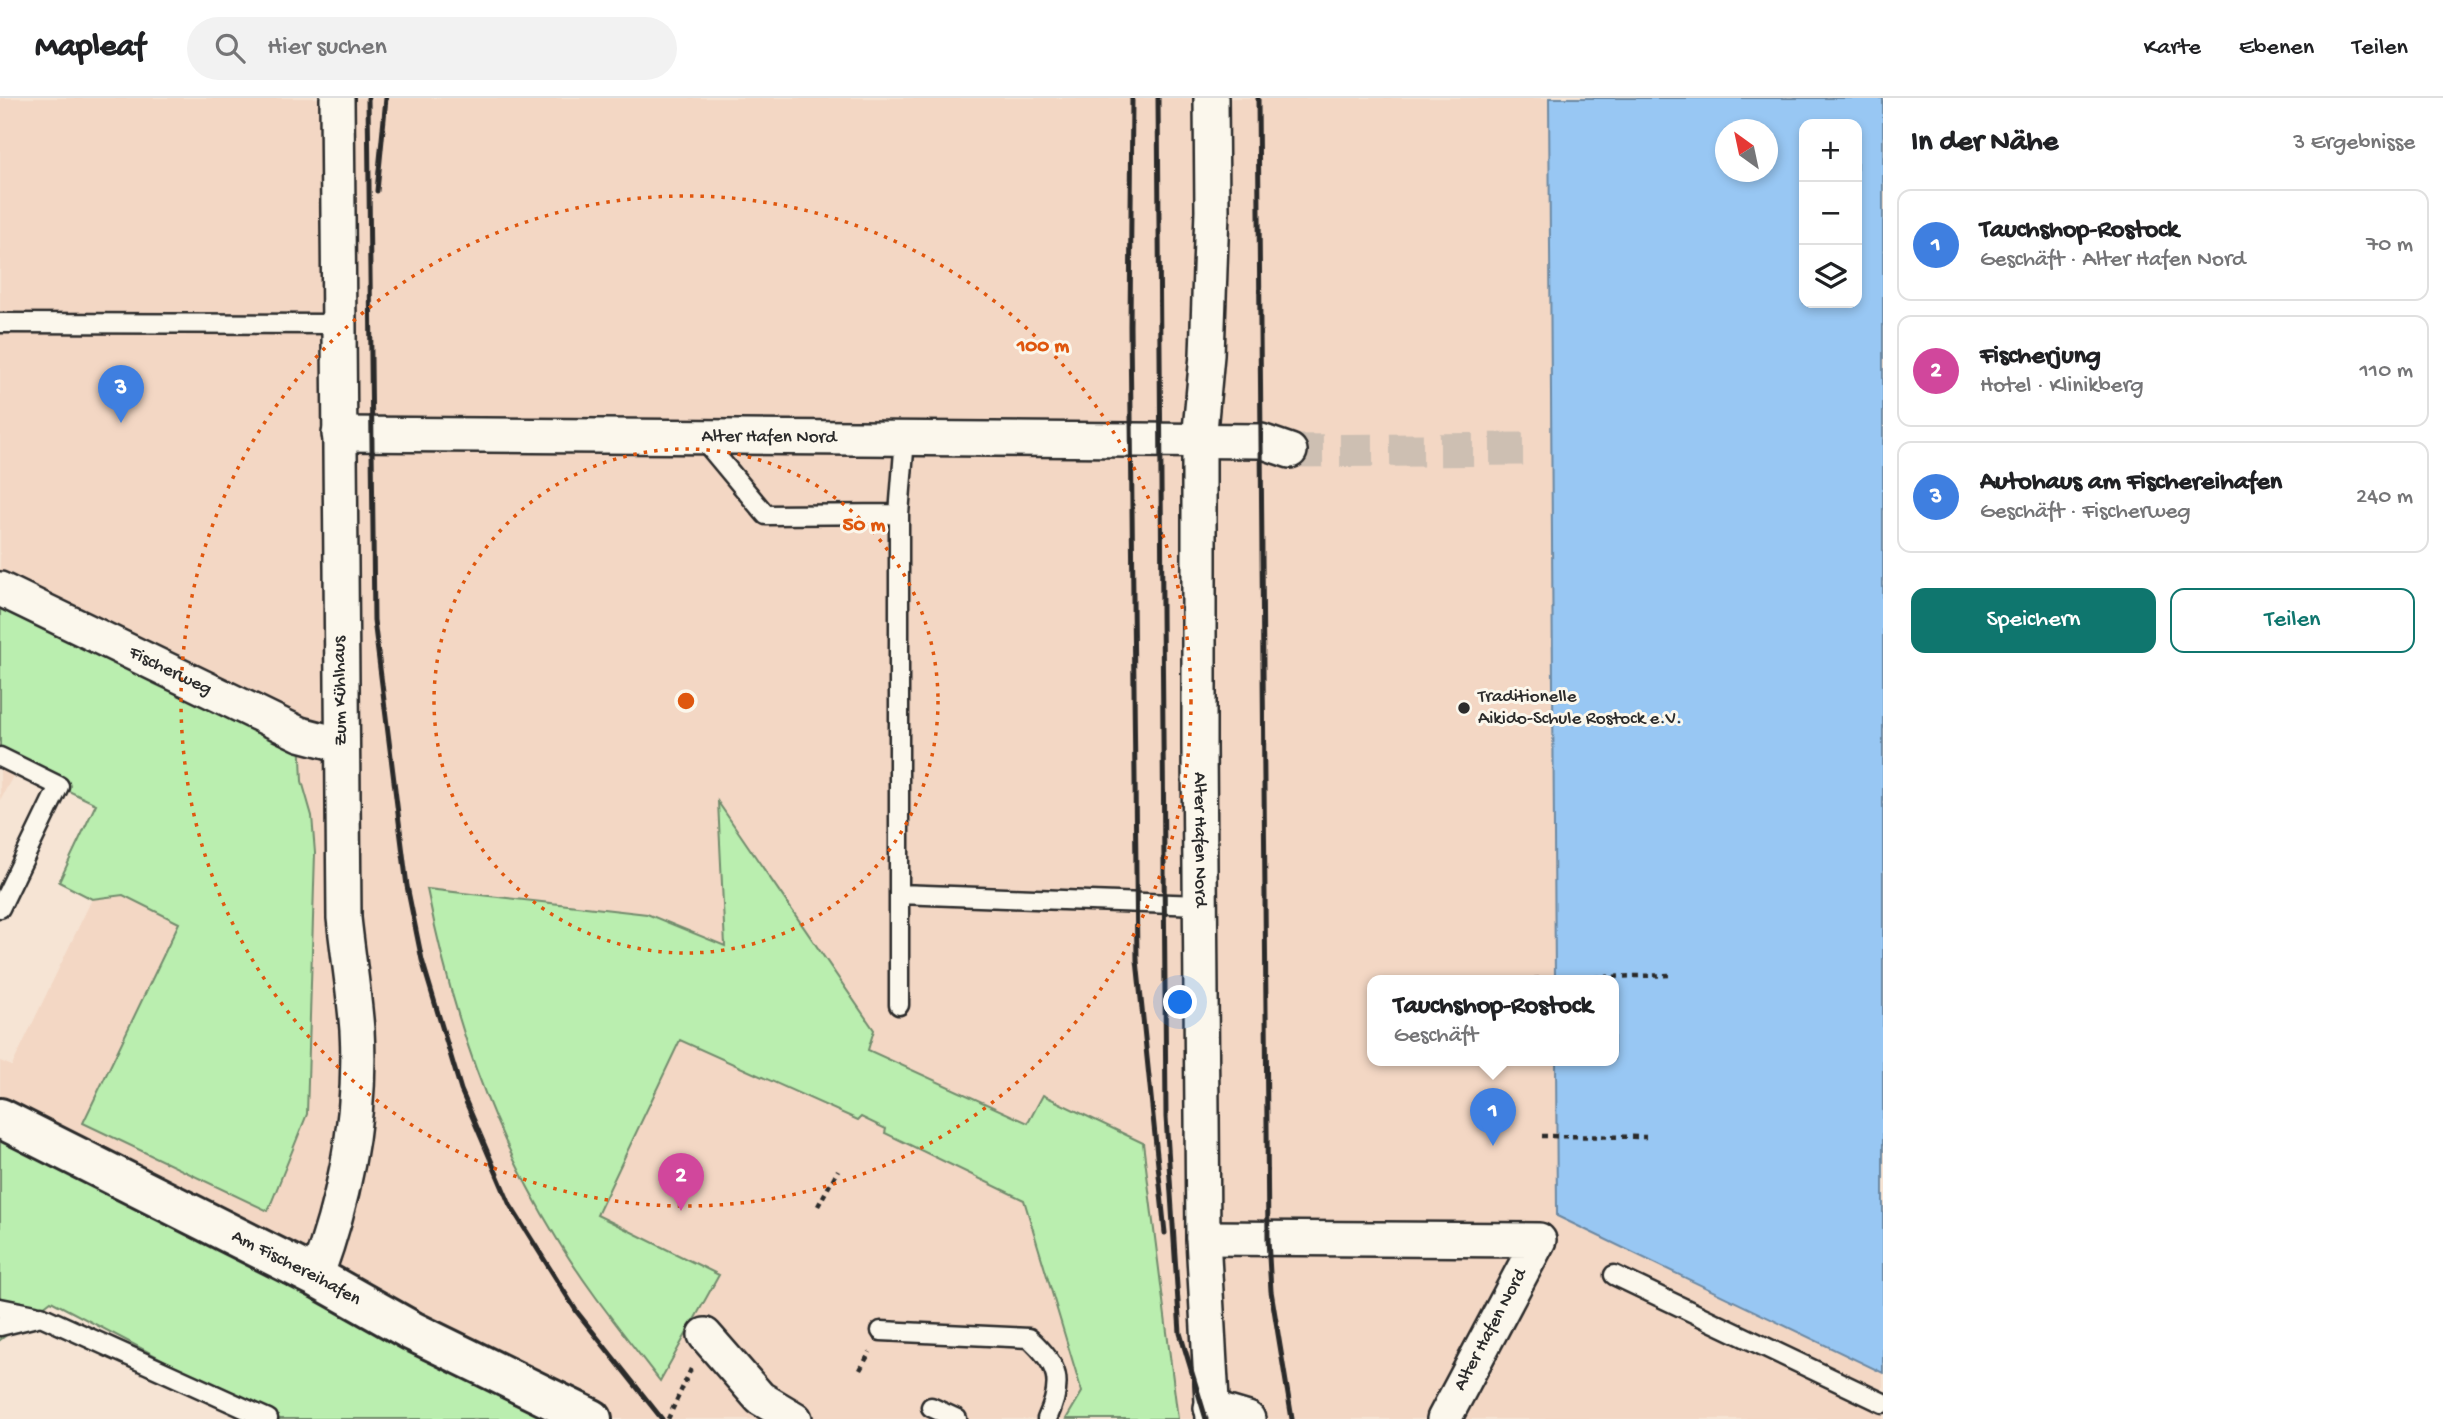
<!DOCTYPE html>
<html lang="de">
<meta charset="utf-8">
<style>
:root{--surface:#fff;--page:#f2f2f2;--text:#202124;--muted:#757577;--line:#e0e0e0;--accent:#0f766e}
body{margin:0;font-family:"Gochi Hand",sans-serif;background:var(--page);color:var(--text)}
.controls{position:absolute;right:21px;top:21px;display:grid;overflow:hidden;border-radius:14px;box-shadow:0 4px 10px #0003}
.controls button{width:63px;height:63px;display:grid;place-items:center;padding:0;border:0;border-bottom:2px solid var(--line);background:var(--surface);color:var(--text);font:35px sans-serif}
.compass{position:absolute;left:1715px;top:21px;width:63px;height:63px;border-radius:50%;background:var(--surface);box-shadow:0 4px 10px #0003;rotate:327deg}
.you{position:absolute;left:1181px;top:905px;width:24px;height:24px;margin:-18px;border:5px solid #fff;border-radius:50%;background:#1a73e8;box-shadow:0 0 0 10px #1a73e833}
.badge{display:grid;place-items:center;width:46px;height:46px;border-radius:50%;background:var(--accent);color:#fff;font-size:23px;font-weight:700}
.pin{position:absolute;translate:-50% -58px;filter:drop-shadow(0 2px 4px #0008)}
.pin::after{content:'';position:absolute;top:37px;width:24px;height:21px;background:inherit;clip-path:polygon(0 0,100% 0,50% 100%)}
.popup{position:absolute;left:1367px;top:877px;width:252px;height:91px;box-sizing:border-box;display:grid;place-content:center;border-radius:14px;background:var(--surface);filter:drop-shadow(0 2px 5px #0005);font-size:23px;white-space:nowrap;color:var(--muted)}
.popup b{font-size:26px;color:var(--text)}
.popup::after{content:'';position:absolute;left:50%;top:100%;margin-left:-14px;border:14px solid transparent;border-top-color:var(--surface)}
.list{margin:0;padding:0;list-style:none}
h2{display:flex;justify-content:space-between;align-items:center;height:91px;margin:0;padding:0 28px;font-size:30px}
h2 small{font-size:23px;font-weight:400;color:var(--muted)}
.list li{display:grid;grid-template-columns:46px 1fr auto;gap:21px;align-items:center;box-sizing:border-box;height:112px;margin:0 14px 14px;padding:0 14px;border:2px solid var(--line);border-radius:14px}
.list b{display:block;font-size:26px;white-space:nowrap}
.list p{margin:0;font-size:23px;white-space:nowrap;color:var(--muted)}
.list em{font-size:23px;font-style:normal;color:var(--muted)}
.actions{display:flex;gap:14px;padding:21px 28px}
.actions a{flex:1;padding:16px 0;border:2px solid var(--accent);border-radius:14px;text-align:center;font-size:24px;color:var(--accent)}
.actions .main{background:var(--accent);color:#fff}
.icon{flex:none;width:38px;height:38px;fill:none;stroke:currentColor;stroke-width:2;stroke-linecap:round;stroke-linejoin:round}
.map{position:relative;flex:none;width:1883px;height:1321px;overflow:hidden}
header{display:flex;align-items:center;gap:42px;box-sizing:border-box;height:98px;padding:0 35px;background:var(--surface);border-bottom:2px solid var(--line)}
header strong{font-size:33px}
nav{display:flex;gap:38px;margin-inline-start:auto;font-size:24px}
.search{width:490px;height:63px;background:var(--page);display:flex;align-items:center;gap:18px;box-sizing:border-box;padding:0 24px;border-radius:38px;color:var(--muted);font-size:26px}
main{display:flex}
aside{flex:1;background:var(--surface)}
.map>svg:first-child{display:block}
</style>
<header>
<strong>Mapleaf</strong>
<div class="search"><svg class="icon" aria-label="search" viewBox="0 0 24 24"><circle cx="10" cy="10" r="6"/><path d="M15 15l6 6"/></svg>Hier suchen</div>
<nav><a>Karte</a><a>Ebenen</a><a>Teilen</a></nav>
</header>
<main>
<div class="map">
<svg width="1883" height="1321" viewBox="0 0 1883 1321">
<rect width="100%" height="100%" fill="#f6e4d4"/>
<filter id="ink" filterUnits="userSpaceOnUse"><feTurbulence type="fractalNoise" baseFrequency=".0143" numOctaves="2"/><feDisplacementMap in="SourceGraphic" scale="14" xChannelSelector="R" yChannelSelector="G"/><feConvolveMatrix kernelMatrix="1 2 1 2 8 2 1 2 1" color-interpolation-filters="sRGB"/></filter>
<g filter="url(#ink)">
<path fill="#f3d7c4" d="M0,0H1549L1555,882H1372V962H1556L1557,1118L1883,1275V1321H328L0,1020V963L12,968L92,801L59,784L96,706L18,669L0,702Z"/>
<path fill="#baeeaf" stroke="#728c6d" stroke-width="2" d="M0,491L300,636L302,683L312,718L315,755L307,1016L268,1113L83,1025L179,825L123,797L92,801L59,784L96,706L18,669L0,655Z
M718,704L874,932L868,952L1028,1025L1043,997L1143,1045L1178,1321H1066L1082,1294L1024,1102L885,1035L886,1031L861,1019L858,1022L680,942L597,1117L719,1177L660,1283C624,1236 587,1191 557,1141C490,1031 452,916 427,791L647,816L725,848Z
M0,1020L591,1321H276L51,1203L0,1242Z"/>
<path fill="#98c7f3" stroke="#6c89a3" stroke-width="2" fill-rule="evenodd" d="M1549,0H1883V1275L1557,1118L1556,962H1614V882H1555ZM1804,26H1857V205H1804ZM1726,32H1768V74H1726Z"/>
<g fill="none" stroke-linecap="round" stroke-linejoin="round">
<path stroke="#cdbfb2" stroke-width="33" stroke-dasharray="33 17" stroke-linecap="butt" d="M1290,353L1533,351"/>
<g stroke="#2b2b2b" stroke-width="23">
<path id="service" d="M0,225L339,226
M701,339L766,417L899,416L905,340
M899,416V907
M0,659L59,688L0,810
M899,796L1200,807
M1614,1177L1883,1305
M0,1210L35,1217
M0,1228L41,1218L268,1321
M881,1233L1029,1240C1059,1267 1064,1284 1047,1321
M931,1309L957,1321"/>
</g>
<g stroke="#2b2b2b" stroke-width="38">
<g id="minor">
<path id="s1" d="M1211,0L1212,113L1207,257L1199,343V649L1203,1140L1213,1321"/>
<path id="s2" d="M339,336L1261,343L1290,353"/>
<path id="s3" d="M0,491L300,636L342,647"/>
<path d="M1203,1140L1539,1142L1444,1321"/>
<path d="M316,1179C345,1100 362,1017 357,932C354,894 348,857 344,820L337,0"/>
<path d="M705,1237L760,1300L795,1321"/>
<path d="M1211,1310L1248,1321"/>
</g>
</g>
<g stroke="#2b2b2b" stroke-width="44">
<g id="tertiary">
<path id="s4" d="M0,1020L316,1179L412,1233L592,1321"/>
</g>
</g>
<path stroke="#2b2b2b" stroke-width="4.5" stroke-dasharray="5 5" stroke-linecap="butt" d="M1534,881L1672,877
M1542,1038L1646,1039
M818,1108L838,1072
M860,1272L870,1254
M668,1321L691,1271"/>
<use href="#service" stroke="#fbf7ec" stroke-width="18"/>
<use href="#minor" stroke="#fbf7ec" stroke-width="33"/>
<use href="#tertiary" stroke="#fbf7ec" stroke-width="38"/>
<path stroke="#2b2b2b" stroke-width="5" d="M368,0L374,522L407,788L422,862L461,992L510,1107L577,1214L662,1321
M1132,0L1130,228L1137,862L1165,1135
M1158,0L1166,1019L1180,1235L1206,1321
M1258,0L1268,1141L1271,1193L1292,1321
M377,93L386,0"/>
</g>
</g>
<g fill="none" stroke="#df570e" stroke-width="3.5" stroke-dasharray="3.5 7">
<circle cx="686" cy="603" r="252"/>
<circle cx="686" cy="603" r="505"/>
</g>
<circle fill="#2b2b2b" stroke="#fbf7ec" stroke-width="2.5" cx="1464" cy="610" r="7"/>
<g text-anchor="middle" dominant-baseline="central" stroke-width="6" stroke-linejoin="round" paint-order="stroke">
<g font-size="19" fill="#2b2b2b" stroke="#fbf7ec">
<text stroke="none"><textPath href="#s2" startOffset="430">Alter Hafen Nord</textPath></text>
<text stroke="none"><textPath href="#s3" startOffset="189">Fischerweg</textPath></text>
<text transform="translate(341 593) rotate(-91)">Zum Kühlhaus</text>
<text stroke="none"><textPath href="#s1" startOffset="742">Alter Hafen Nord</textPath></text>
<text stroke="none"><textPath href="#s4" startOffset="332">Am Fischereihafen</textPath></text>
<text transform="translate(1491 1232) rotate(-62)">Alter Hafen Nord</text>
</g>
<g font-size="19" fill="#2b2b2b" stroke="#fbf7ec" text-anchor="start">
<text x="1478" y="599">Traditionelle<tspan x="1478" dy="22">Aikido-Schule Rostock e.V.</tspan></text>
</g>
</g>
<circle cx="686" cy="603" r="10" fill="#df570e" stroke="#fbf7ec" stroke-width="3.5"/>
<g font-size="21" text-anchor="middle" font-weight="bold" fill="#df570e" stroke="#fbf7ec" stroke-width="6" stroke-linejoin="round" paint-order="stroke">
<text x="1043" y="253">100 m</text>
<text x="864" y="432">50 m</text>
</g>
</svg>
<div class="controls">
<button>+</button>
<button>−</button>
<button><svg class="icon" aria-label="layers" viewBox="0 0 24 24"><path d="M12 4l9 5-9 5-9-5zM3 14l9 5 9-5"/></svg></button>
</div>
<svg class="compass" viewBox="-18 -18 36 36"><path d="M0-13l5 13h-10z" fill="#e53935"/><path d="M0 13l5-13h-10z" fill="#757577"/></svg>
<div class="you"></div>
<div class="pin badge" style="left:1493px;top:1048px;background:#3f7fe0">1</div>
<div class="popup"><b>Tauchshop-Rostock</b>Geschäft</div>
<div class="pin badge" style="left:681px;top:1113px;background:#d1479c">2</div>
<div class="pin badge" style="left:121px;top:325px;background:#3f7fe0">3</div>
</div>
<aside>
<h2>In der Nähe<small>3 Ergebnisse</small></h2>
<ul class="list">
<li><span class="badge" style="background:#3f7fe0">1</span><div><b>Tauchshop-Rostock</b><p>Geschäft · Alter Hafen Nord</p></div><em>70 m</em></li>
<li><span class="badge" style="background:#d1479c">2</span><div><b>Fischerjung</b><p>Hotel · Klinikberg</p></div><em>110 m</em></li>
<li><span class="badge" style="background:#3f7fe0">3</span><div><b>Autohaus am Fischereihafen</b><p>Geschäft · Fischerweg</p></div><em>240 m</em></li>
</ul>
<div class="actions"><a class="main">Speichern</a><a>Teilen</a></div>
</aside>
</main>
